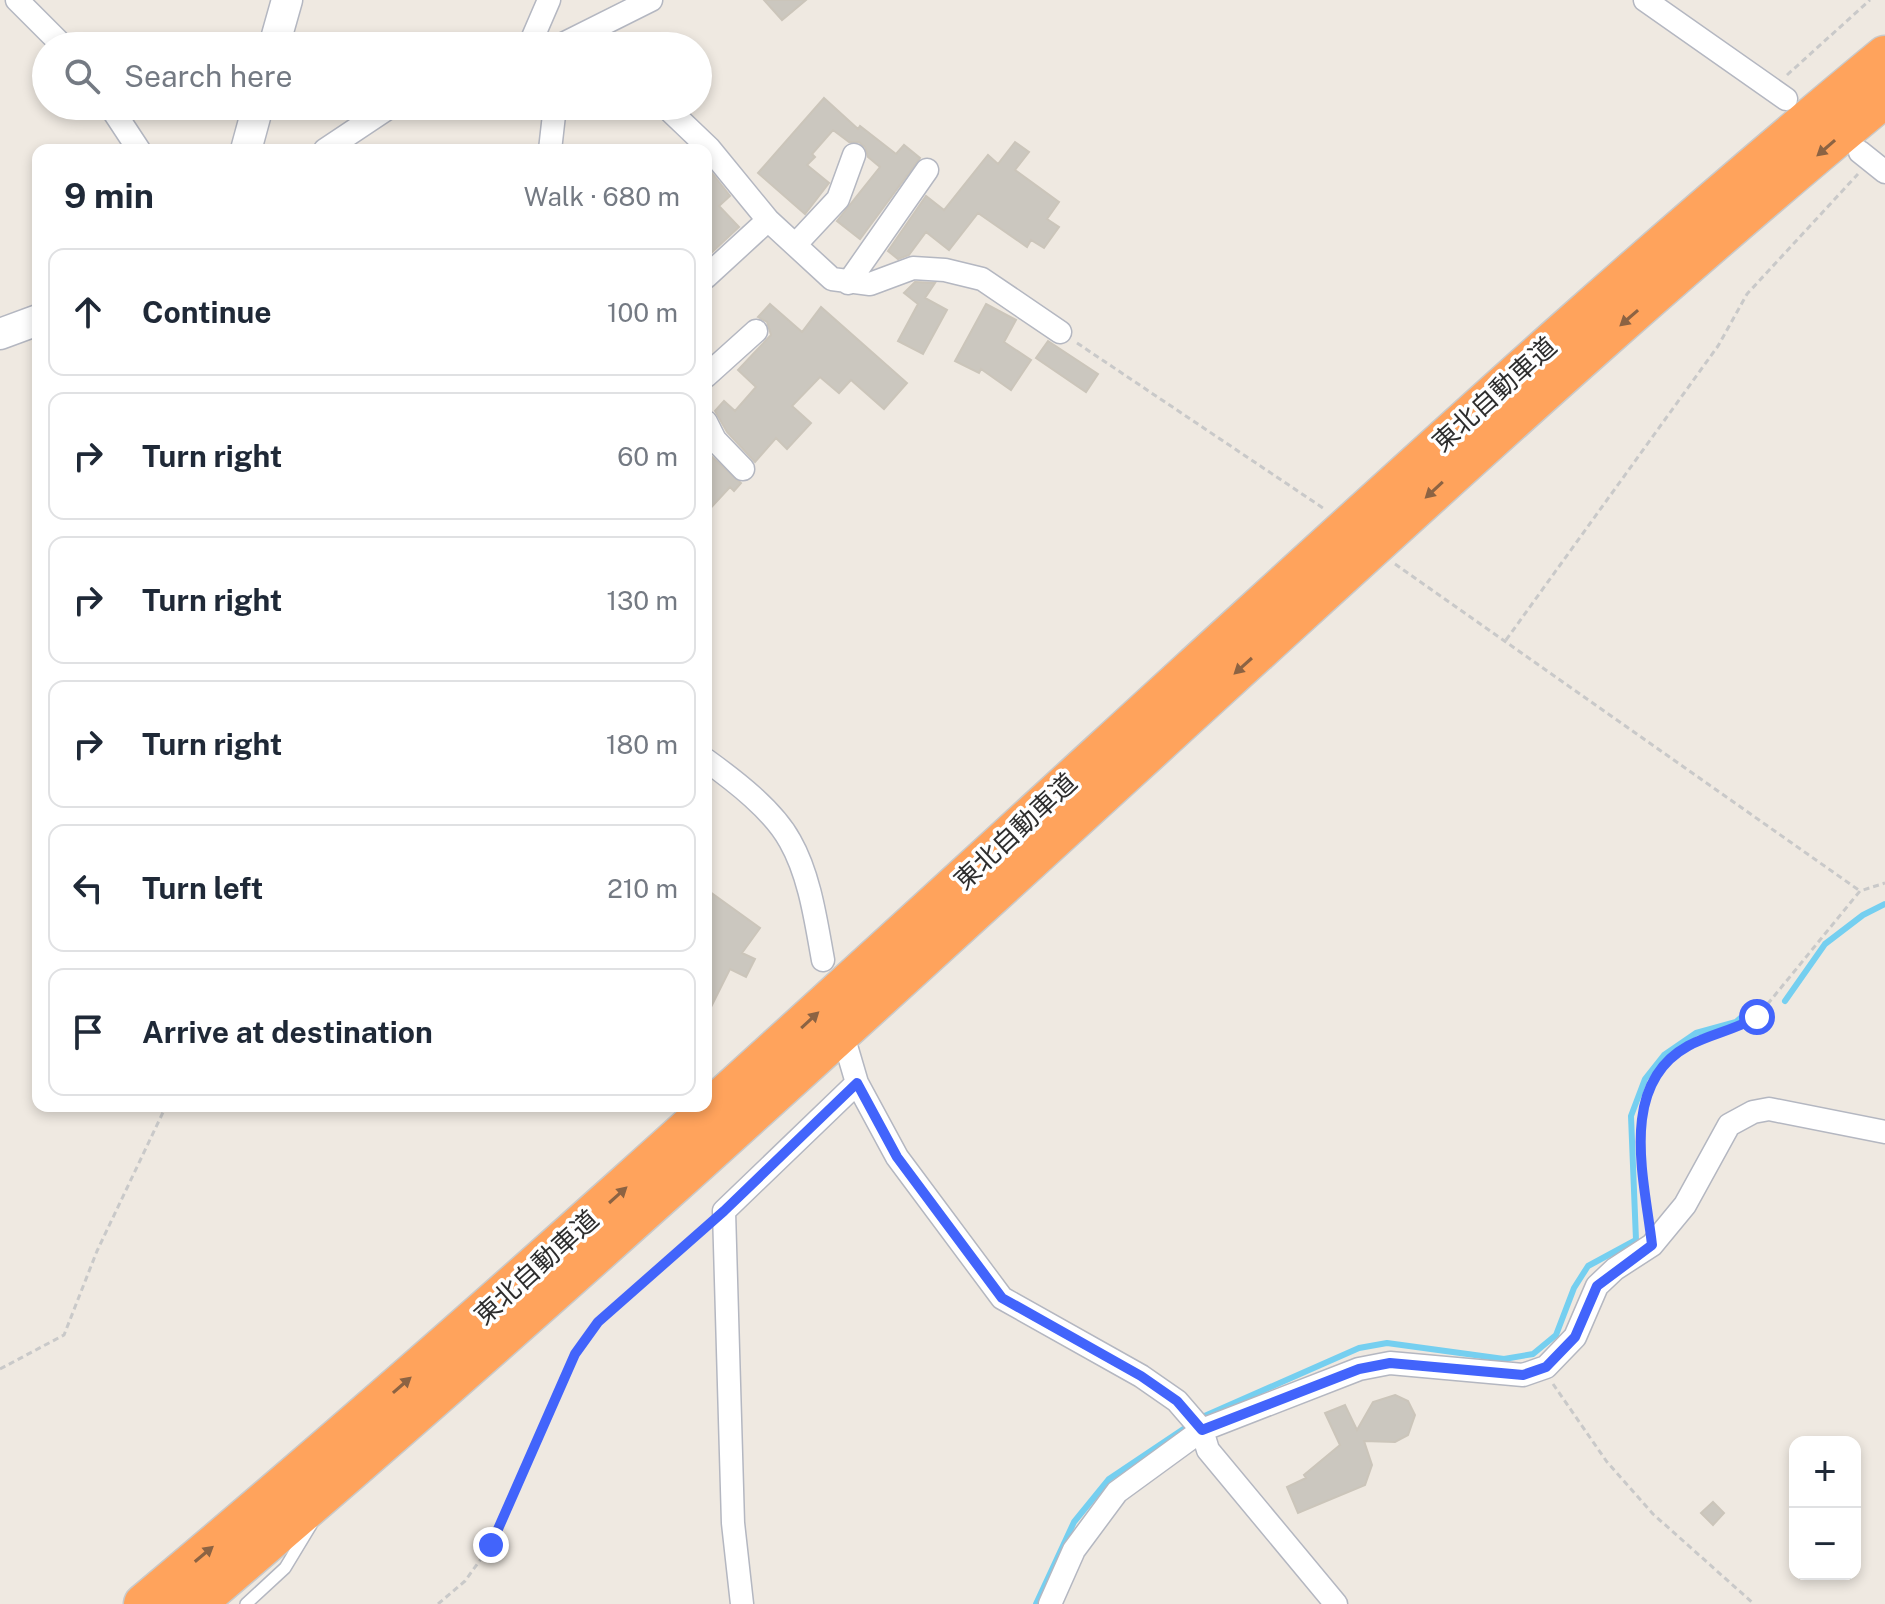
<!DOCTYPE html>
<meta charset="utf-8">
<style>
:root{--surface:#fff;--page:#f2f2f3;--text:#1f2937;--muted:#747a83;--line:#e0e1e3}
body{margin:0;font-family:"Public Sans","Noto Sans JP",sans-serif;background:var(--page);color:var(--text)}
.controls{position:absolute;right:24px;bottom:24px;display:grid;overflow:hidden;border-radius:16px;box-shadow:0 4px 12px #0003}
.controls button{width:72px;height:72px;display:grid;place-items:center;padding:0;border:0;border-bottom:2px solid var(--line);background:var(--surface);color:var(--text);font:40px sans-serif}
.stop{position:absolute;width:24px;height:24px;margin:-18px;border:6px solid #4264fb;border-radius:50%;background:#fff}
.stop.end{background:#4264fb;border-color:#fff;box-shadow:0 2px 8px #0008}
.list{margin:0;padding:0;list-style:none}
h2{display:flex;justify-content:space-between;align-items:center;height:104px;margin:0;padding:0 32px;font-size:34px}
h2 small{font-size:26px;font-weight:400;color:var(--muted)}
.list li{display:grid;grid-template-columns:52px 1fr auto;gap:24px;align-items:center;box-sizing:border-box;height:128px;margin:0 16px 16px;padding:0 16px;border:2px solid var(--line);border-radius:16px}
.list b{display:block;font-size:30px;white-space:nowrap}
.list em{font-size:26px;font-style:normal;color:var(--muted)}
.icon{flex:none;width:44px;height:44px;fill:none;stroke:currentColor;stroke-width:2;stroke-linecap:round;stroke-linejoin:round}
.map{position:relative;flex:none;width:1885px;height:1604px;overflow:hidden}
.search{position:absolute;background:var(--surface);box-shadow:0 4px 12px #0003;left:32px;top:32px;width:680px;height:88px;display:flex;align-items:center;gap:20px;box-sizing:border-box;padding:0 28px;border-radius:44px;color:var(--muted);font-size:30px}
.panel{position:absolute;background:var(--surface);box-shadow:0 4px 12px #0003;left:32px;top:144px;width:680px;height:968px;border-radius:16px}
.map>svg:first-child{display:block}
</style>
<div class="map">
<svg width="1885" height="1604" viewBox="0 0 1885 1604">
<rect width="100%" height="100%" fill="#efe9e1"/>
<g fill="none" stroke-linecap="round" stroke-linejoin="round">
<path stroke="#75cff0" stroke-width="6" d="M1785,1001L1825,944L1863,915L1885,904
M1200,1418L1359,1348L1387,1343L1504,1359L1533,1354L1556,1335L1574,1288L1588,1266L1636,1240L1631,1116L1645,1079L1664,1055L1696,1033L1736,1022L1757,1003
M1036,1604L1074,1522L1109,1479L1191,1424"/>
</g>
<path fill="#cbc7bf" stroke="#cbc5ba" stroke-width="2" d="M764,0H806L782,20Z
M824,98L858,129L860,126L896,154L904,145L920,158L860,239L837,221L880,167L868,157L865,147L859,142H849L833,130L812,154L815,157L807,165L829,183L805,214L758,173Z
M1015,142L1029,152L1015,170L1059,202L1047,219L1059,227L1044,248L1031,240L1027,247L978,213L949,250L926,232L909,255L898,259L888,251L926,196L944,210L988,155L998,164Z
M712,173L730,196L719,206L739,227L709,255L706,252V179Z
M915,282L935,283L925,298L947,310L923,354L898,341L918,304L904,293Z
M770,304L802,332L821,307L907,383L884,409L851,380L839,393L820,377L792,406L811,423L787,449L776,438L755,462L727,432L715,411L724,401L735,411L756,387L738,370L771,335L767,322L758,317Z
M986,304L1016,320L1004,342L1031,360L1011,390L981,369L979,373L955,361Z
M1048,341L1098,374L1086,392L1036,358Z
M711,456L741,483L734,491L730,487L706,513V462Z
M706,889L760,928L742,953L755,959L746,977L730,969L706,1017Z
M1395,1395L1408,1401L1415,1415L1408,1435L1395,1442L1364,1441L1372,1465L1365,1485L1298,1513L1287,1487L1306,1478L1304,1475L1340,1445L1325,1413L1345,1405L1357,1430L1373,1402Z
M1713,1502L1724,1513L1713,1525L1701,1513Z"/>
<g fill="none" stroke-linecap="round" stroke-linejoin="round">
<g stroke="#b4b7c1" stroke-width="14">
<path id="lane" d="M246,1604L285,1568L311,1525"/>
</g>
<g stroke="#b4b7c1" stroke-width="25">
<path id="street" d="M17,0L63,46
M1645,0L1786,99
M530,44L549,0
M521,46L561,45L651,0
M110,106L139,150
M665,106L709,148L768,220L832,279L870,284L913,268L945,270L982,279L1060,332
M325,150L391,106
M550,150L555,106
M1860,152L1885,172
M796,244L838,199L854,155
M706,277L768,220
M848,283L927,170
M706,376L756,331
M706,422L715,440L743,469
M706,760C735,781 773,810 790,841C810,876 816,922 823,960
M847,1049L857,1083L897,1157L1002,1298L1141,1376L1177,1401L1202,1430L1208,1450L1336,1604
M742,1604L733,1523L724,1211L857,1083
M1050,1604L1074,1550L1117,1492L1202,1430L1359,1369L1390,1363L1523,1375L1546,1367L1575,1337L1597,1286L1615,1269L1652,1245L1685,1205L1729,1125L1753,1112L1769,1109L1885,1132"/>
</g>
<g stroke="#b4b7c1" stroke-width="33">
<path id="secondary" d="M274,46L287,0
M246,150L258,106
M0,334L38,320"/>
</g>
<g stroke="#c9c9c9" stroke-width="43">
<path id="highway" d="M144,1604C503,1303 847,985 1192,669C1420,461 1647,252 1885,56
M195,1604C548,1304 888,990 1229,678C1445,481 1659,283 1885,97"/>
</g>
<path stroke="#c9c9c9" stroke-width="3" stroke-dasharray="6 4" stroke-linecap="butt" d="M1787,75L1870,0
M1077,343L1323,508
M1395,564L1860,891
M1506,640L1718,346L1747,294L1858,174
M1649,1217C1642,1158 1624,1083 1687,1046C1709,1034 1735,1030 1757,1017L1860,891L1885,883
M0,1369L64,1335L97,1251L166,1106
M1553,1384L1607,1462L1653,1514L1754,1604
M438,1604L465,1581L491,1545L575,1354L598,1322L703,1230"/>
<use href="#lane" stroke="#fff" stroke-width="11"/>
<use href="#street" stroke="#fff" stroke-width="22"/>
<use href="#secondary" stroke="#fff" stroke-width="30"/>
<use href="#highway" stroke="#ffa35c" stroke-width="40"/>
</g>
<defs><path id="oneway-solid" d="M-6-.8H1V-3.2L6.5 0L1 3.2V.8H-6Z" transform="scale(2)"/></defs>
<g fill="#8c6343">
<use href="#oneway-solid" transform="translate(1826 148) rotate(139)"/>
<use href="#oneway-solid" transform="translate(1629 318) rotate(139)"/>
<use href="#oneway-solid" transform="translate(1434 490) rotate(137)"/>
<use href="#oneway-solid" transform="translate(1243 666) rotate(138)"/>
<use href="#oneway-solid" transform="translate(810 1020) rotate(-43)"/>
<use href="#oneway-solid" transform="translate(618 1195) rotate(-42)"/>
<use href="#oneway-solid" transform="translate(402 1385) rotate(-41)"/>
<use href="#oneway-solid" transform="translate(204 1554) rotate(-40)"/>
</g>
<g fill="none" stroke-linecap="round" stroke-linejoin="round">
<path stroke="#4264fb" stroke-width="10" d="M491,1545L575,1354L598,1322L724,1211L857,1083L897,1157L1002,1298L1141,1376L1177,1401L1202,1430L1359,1369L1390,1363L1523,1375L1546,1367L1575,1337L1597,1286L1652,1245C1645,1181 1617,1085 1688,1046C1710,1034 1735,1030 1757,1017"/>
</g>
<g text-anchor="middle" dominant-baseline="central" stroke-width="7" stroke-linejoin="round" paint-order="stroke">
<g font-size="26" fill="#2e2e2e" stroke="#fff">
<text transform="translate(1494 394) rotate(-42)">東北自動車道</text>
<text transform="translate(1015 831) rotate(-43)">東北自動車道</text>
<text transform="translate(536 1267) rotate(-42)">東北自動車道</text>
</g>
</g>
</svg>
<div class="controls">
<button>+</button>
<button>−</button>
</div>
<div class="stop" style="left:1757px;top:1017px"></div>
<div class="stop end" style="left:491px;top:1545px"></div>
<div class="search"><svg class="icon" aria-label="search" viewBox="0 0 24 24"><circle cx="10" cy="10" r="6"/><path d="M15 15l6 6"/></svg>Search here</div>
<section class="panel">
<h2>9 min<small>Walk · 680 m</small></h2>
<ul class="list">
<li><svg class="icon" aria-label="ahead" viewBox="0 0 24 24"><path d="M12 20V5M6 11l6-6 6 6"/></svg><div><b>Continue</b></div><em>100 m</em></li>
<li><svg class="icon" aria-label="right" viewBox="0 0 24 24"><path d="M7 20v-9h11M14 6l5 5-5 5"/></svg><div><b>Turn right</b></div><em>60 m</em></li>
<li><svg class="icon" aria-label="right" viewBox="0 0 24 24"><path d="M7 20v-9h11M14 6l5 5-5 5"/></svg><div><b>Turn right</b></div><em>130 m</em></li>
<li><svg class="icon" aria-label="right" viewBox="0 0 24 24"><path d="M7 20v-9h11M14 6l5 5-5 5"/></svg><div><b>Turn right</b></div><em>180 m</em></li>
<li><svg class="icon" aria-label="left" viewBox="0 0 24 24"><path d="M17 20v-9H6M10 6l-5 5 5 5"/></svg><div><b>Turn left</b></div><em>210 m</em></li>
<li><svg class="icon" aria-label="arrive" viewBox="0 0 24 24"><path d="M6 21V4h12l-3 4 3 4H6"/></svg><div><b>Arrive at destination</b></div></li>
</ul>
</section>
</div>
